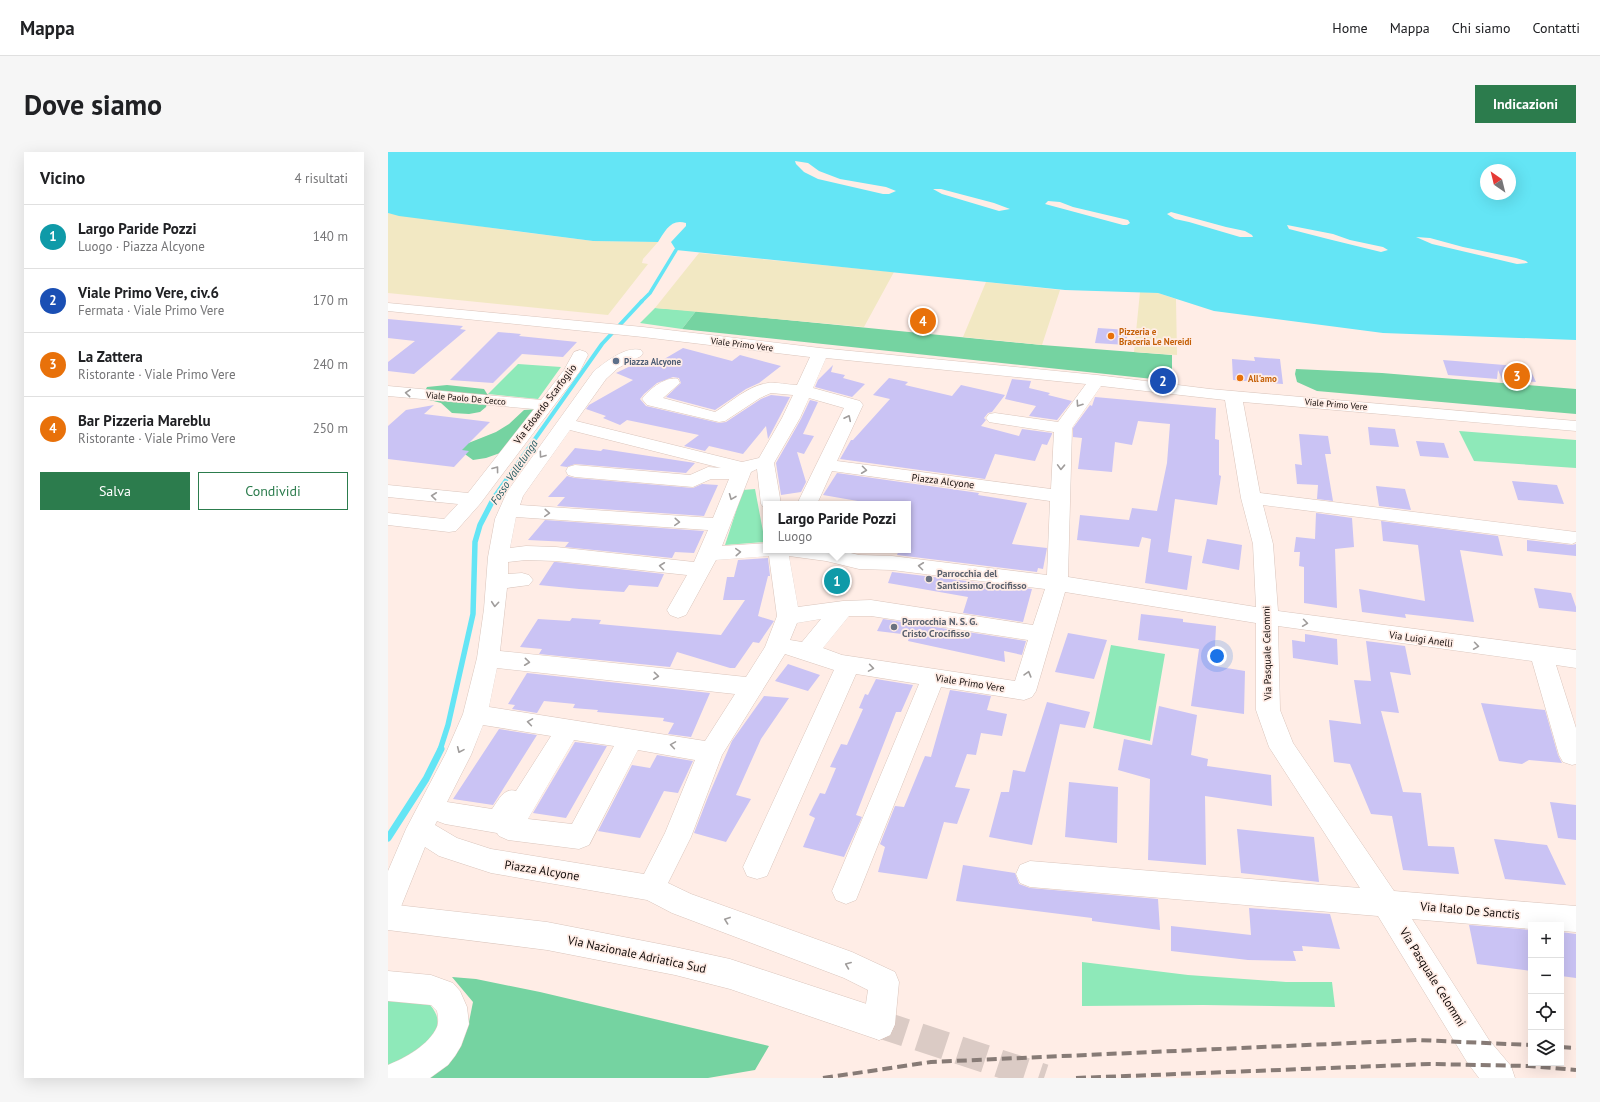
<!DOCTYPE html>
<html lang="it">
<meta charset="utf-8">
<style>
:root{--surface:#fff;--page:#f6f6f6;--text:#202124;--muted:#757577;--line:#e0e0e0;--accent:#2c7c4d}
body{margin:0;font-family:"PT Sans",sans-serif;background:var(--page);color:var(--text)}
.controls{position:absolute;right:12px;bottom:12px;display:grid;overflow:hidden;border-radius:0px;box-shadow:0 4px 16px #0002}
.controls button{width:36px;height:36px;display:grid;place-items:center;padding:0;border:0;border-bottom:1px solid var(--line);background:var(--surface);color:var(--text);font:20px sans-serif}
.compass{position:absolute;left:1092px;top:12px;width:36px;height:36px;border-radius:50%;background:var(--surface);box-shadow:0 4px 16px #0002;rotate:325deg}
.you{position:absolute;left:829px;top:504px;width:14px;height:14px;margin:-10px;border:3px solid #fff;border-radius:50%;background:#1a73e8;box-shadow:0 0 0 6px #1a73e833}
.badge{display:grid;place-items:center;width:26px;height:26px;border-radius:50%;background:var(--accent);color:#fff;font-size:13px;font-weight:700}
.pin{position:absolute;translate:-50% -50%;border:2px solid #fff;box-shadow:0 1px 4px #0006}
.popup{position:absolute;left:375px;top:349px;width:148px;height:52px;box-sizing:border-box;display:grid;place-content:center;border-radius:0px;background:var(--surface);filter:drop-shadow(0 1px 3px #0005);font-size:13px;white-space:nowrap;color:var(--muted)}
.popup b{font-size:15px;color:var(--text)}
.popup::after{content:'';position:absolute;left:50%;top:100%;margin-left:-8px;border:8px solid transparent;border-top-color:var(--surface)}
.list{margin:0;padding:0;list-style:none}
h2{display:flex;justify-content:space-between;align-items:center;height:52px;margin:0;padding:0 16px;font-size:17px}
h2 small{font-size:13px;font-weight:400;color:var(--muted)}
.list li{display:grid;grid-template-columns:26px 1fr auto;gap:12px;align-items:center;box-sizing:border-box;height:64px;padding:0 16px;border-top:1px solid var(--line)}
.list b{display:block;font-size:15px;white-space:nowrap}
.list p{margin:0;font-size:13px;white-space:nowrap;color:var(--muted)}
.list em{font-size:13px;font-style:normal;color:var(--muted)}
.actions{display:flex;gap:8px;padding:12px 16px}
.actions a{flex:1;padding:9px 0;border:1px solid var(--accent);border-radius:0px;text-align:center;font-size:14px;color:var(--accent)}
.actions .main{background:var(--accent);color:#fff}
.icon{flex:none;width:22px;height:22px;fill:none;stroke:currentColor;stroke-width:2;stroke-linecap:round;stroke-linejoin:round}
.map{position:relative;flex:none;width:1188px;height:926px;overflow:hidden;border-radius:0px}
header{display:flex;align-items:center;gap:24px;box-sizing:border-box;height:56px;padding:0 20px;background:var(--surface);border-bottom:1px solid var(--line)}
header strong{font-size:19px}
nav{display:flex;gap:22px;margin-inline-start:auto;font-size:14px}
.intro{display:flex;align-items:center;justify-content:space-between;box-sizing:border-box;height:96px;padding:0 24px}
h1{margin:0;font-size:28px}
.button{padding:10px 18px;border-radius:0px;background:var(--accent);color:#fff;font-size:14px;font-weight:700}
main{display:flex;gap:24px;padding:0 24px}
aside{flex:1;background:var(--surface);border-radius:0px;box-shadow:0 4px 16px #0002}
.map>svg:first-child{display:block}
</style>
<header>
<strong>Mappa</strong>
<nav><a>Home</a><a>Mappa</a><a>Chi siamo</a><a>Contatti</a></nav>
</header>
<div class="intro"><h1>Dove siamo</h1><a class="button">Indicazioni</a></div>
<main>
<aside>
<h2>Vicino<small>4 risultati</small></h2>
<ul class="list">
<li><span class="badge" style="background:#0f9aa8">1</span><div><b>Largo Paride Pozzi</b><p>Luogo · Piazza Alcyone</p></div><em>140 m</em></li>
<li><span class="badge" style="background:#1a4fb4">2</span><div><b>Viale Primo Vere, civ.6</b><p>Fermata · Viale Primo Vere</p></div><em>170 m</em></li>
<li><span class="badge" style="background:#e8710a">3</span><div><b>La Zattera</b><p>Ristorante · Viale Primo Vere</p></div><em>240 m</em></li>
<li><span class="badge" style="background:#e8710a">4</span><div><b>Bar Pizzeria Mareblu</b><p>Ristorante · Viale Primo Vere</p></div><em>250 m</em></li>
</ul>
<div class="actions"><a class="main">Salva</a><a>Condividi</a></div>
</aside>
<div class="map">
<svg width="1188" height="926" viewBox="0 0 1188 926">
<rect width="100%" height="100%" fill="#ffede6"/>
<path fill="#8ee9b9" d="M267,156L308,159L294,177L252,171Z
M130,212L173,215L150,247L100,242Z
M1071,279L1188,288V316L1086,309Z
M367,337L377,390L337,393L355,338Z
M723,493L777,502L762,589L705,576Z
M694,810L800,823L898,830H944L947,855L815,853L694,854Z
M0,848L42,853C68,882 21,904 0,916Z"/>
<path fill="#75d3a1" d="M308,159L654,193L784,203V229L294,177Z
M908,217L994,221L1188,237V262L929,239L909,230L907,222Z
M59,233L96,237L101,245L98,255L92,260L81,262L64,261L53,251L38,247L36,241L39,235Z
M151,257L112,301L98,306L85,308L74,300L73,294L108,280L121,272L136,258Z
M64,825L88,827L152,840L381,894L367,918L320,926H39L80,875L85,850Z"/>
<path fill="#f2e8c3" d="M0,61L126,79L205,89L270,90L255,107L254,111L260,112L220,163L0,141Z
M311,101L506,120L476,175L267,156Z
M598,130L672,138L654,193L575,185Z
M752,140L770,141L788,147L789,203L746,200Z"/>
<path fill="#64e5f5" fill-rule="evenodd" d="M0,0H1188V188L995,181L826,159L770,141L677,138L288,98L283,90L298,74V71C283,66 277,79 270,90L205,89L11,64L0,61ZM1098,18H1122V42H1098Z"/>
<path fill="#ffede6" d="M407,9L420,11L431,19L452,27L498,35L508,39L501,42H495L430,27L416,20L408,12Z
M545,37H553L606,51L622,57L611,59L554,42Z
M660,49L672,50L685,55L740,68L742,71L739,73H735L657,52Z
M783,60L838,75L857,79L864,83L865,85H852L801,70L787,67L779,62Z
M899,73L945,82L962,88L995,95L1000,98L993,100L940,87L901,77Z
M1028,85L1042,86L1075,95L1128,106L1138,109L1140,111L1129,112L1044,92Z"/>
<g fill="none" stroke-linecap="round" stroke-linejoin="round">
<path stroke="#64e5f5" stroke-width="3.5" d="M253,150L262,141L288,98"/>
<path stroke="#64e5f5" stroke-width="4" d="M106,345L214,192L254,149"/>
<path stroke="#64e5f5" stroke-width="5.5" d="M52,598L60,573L85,462L87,390L92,373L107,344"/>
<path stroke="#64e5f5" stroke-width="7" d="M0,686L38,627L53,597"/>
</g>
<path fill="#cac3f4" d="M0,167L75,174L72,177L78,178L26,222L0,219V210L27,189L0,186Z
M710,176L740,178L738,193L707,191Z
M110,180L133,182L131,184L189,190L175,205L134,202L105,231L62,228Z
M295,196L344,209L352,203L393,214L371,231L358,237L327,258L278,245L293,231L291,226L285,225L269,231L256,242L252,247L258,254L331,271L338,270L373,247L383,243L402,245L380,287L378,274L355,302L321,294L317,299L296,294L311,283L239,268L232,273L215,266L218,264L198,257L201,253L245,228L228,221L255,208L266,213Z
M866,205L892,207L895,232L845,228L844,207L867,209Z
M1055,208L1141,215L1148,230L1114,227L1110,218L1109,227L1060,223Z
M445,213L443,220L457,223L455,226L477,232L464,245L427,235L430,228Z
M501,226L520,230L517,233L564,244L573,233L617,243L604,260L600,261L596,266L598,268L593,274L631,284L634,277L664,281V282L659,293L654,292L647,309L607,302L597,327L452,307L463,288H465L502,247L485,243Z
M624,227L643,229L641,236L662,241L660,243L684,249L669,268L641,264L648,254L617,247Z
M707,245L828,256L827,287L831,288V323L833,324L829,353L787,347L780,400L804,404L799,438L757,431L763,387L754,385L751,395L689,388L692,363L741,368L744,356L769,359L779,311L782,272L750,269L744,293L727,290L724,320L690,317L694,286L685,285V276L702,253L704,254Z
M422,248L430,250L415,282L426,284L416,302L409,300L418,330L413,340L393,343L388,311L413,267Z
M46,253L36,262L102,270L74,298L81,299L66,315L0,307V274L18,258Z
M980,275L1007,277L1011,295L982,293Z
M911,282L940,284L943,302H937L945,349L929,347L930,333L909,332L907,312L914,313Z
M1028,289L1056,291L1061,306L1032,304Z
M187,296L213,299L215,297L307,311L298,321L187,312L179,315L172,314Z
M449,321L591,341L590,343L639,351L624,392L659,396L655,417L650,416L649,420L509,403L511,398H520V352H487L435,343Z
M179,324L187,326L305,336L314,332L330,333L316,364L169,354L177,345H160Z
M1124,329L1169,333L1176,352L1130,348Z
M988,334L1017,337L1023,358L991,354Z
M928,361L964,366L966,395L947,397L949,456L916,451V415L911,414L912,400H906L908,385L927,387Z
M157,368L316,379L306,401L287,400L284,406L177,395L181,390L140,388Z
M993,369L1110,384L1115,404L1072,398L1086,470L1017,462L1018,466L974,460L971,437L1037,449L1030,393L995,389Z
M819,387L854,393L851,418L814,411Z
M1139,388L1184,393L1188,392V404L1139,399Z
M380,406L382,424H380L370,464L386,469L371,491L365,490L347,516H342L289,500L282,515L151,502L154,497L132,495L150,467L182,469L184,466L213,468L211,472L333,483L357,448H335L339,425H346L350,408Z
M166,410H168L276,422L270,435L241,433L236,440L191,437L151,433Z
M504,420L644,437L635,470L575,461L580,445L500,431Z
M1146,436L1183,441L1188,455V460L1151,456Z
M753,462L795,467V470L828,474L826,514L857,519L856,562L803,554L811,497L750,488Z
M495,467L638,489L634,503L616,499L617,510L520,489L522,483L489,479Z
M680,481L719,488L706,527L667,520Z
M917,482L949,487L950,513L905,506L904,488L917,490Z
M978,489L1017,494L1023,523L1002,520L1011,561L993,559L1015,640L1033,641L1040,694L1066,695L1071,722L1015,718L1004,664L983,662L962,612L946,610L941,568L973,572L966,528L983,529Z
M400,512L432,523L420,539L387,529Z
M139,521L322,541L303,585L280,582L286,571L275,569L276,566L209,560L210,558L185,556L187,552L156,549L149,561L124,557L127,553L120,552Z
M488,527L525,533L513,560H508L468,663L474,665L456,705L415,695L427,666L421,663L432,641L437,642L448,616L442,615L453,592L459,593L475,557L471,556L477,542L480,543Z
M562,538L603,544L599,558L619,562L614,584L593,581L588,603L579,602L567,635L582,637L569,672L556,670L539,727L490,720L497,695L492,692L507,654L516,655L537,604L543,605Z
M376,544L401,546L373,587L348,643L363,647L338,690L306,681L320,645L344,589Z
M659,550L702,560L697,576L672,572L644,693L601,685L613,640H621L625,618L637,620Z
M1093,551L1157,558L1170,603L1174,611L1141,608L1134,612L1111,609Z
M771,554L809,563L803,603L820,607L819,614L883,623L884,654L817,644L818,713L760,708L762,627L730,618L736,587L764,593Z
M111,577L149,583L105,653L65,647Z
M187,590L219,594L178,666L145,661Z
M269,603L305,609L290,641L276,639L252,686L210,679L244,613L262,616Z
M681,630L730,635L729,691L677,685Z
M1162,650L1188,653V688L1170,686Z
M849,677L926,685L931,730L853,721Z
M1106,687L1159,693L1178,733L1117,727Z
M575,713L627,721L631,732L642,736L770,747L772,778L704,769V766L568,749Z
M861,756L942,762L952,797L914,794L915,799H905L908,809L860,808L783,799V774L863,783Z
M1081,773L1143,778V819L1089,812Z
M1173,780L1188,782V826L1173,824Z"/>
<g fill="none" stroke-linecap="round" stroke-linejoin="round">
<path stroke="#dbcbc5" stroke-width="28" stroke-dasharray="28 14" stroke-linecap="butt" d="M491,872L656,926"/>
<g stroke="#dac5bc" stroke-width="1">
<path id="minor" d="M0,151L255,175L432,196L709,223L822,237L1188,269V279L855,250L872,341L1188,380V390L1184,392L875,353L885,392L890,459L1188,498V516L1168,513L1188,576V612L1184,613L1175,610L1171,603L1144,509L890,474L892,558L905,591L1006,739L1188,754V780L1173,779V773H1143V777L1024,767L1101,888L1123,914L1127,926H1091L1079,910L990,764L642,735L632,731L628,722L632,713L642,709L972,736L881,595L868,558V471L677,440L648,539L644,545L636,548L553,535L468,748L458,752L448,748L444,739L531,532L468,522L379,724L369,727L359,724L355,715L446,518L397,502L334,603L303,685L280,731L303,742L464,800L507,820L511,830L507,872L502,883L491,888L480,883L475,872L480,838L456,826L284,761L259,748L103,721L51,704L37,695L10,762L0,766V719L18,677L58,601L75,562L89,506L96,457L100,405L107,367L119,340L206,219C218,210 237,194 253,198L255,201L253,204L230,216L218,227L188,269L354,310L371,306L394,266L405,243L383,241L372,246L337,269L331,270L259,253L254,247C261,237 278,224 290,227L292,231L275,246L327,260C343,250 361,233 380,231C389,230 400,233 409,233L422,205L255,185L0,159ZM438,206L698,232L670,270L607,261L601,262L598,266L601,270L607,271L666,280L663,337L449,309L475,253L472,249L425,236ZM713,234L837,248L853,346L865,392L868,455L680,425L684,276ZM421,246L456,256L409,352H429L444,319L662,349L659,423L504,404L471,403L450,398H378V391L334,394L363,320L369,317L373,352L376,356L378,357V352H393L386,311L412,266ZM182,278L333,316L320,315L302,323L187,313L180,315L178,319L180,323L187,325L305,335L323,327H341L325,366L132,353L135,344ZM128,365L320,378L306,410L168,395L138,394L122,396ZM381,404L389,464L377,495L358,525L112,499L119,436L141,433L145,428L141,423L134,421L120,422V410L138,408L168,409L299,423L279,458L282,463L290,466L298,463L328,408ZM401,404L438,409L471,417L504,418L657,437L645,473L483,448L455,449L410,455ZM461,464H483L640,488L627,529L454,503L435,496ZM433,467L414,490L402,488L409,471ZM109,516L347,542L317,589L101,555ZM95,573L163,584L128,639C116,635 110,649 104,657L59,650L83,603ZM186,588L226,594L184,672L140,667ZM250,598L307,608L277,681L256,722L103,697L69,686L47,673L49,669L57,672L109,681L111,684L120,688L191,697L201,693Z
M192,198L198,200L200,203L192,219L92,352L68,379L61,380L0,373V361L56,367L70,352L0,345V333L80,341L146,257L0,244V234L153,248L176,218L186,200Z
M0,819L43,823L65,831L72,839L79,855L81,872L73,894L67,904L60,913L42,926H0V913C17,906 41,893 49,875C51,870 50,864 49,859L43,853L0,849Z"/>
</g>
<g stroke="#dac5bc" stroke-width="1">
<path id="major" d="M0,752L159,770L287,795L342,807L491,856L502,861L507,872L502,883L491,888L342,837L287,823L159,798L0,778Z"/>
</g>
<use href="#minor" fill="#fff" fill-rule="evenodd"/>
<use href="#major" fill="#fff" fill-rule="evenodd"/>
<path stroke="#877b76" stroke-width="4" stroke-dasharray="10 5" stroke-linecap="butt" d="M1173,895L1188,896
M435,926L543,910L1030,888L1143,893
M688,926L1042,912L1141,914L1188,918"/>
</g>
<defs><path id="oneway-chevron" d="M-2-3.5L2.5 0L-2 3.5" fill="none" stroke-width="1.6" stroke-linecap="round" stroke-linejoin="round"/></defs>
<g stroke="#a09d9c">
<use href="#oneway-chevron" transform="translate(20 241) rotate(-175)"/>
<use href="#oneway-chevron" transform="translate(691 252) rotate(124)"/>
<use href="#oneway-chevron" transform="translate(460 266) rotate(-64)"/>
<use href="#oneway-chevron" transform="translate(154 303) rotate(126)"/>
<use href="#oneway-chevron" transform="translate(673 315) rotate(92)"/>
<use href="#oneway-chevron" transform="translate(108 317) rotate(-53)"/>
<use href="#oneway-chevron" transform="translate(476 318) rotate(7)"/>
<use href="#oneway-chevron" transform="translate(46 344) rotate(-174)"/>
<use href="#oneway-chevron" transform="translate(344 345) rotate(112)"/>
<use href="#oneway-chevron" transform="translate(159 361) rotate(4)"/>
<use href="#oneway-chevron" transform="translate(289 370) rotate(4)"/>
<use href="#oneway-chevron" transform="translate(350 400) rotate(-4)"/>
<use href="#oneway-chevron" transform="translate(274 414) rotate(-173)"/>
<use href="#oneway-chevron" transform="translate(533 414) rotate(-173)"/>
<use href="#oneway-chevron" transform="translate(107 452) rotate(95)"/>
<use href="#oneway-chevron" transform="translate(917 471) rotate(8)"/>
<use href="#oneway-chevron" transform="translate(1088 494) rotate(8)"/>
<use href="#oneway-chevron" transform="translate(139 510) rotate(6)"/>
<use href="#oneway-chevron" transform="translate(483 516) rotate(9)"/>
<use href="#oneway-chevron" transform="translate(640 522) rotate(-74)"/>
<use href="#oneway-chevron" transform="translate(268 524) rotate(6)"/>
<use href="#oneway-chevron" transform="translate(142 570) rotate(-171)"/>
<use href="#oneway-chevron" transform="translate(285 593) rotate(-171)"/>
<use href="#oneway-chevron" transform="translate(72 598) rotate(114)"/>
<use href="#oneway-chevron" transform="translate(339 768) rotate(-160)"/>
<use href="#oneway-chevron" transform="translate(460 813) rotate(-158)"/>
</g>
<g fill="#e8710a" stroke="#ffede6" stroke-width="1.5">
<circle cx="723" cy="184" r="4"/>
<circle cx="852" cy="226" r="4"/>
</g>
<circle fill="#5c6f8a" stroke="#ffede6" stroke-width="1.5" cx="228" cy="209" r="4"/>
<g fill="#6b7280" stroke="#ffede6" stroke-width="1.5">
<circle cx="541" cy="427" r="4"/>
<circle cx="506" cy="475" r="4"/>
</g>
<g text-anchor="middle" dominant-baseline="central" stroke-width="3.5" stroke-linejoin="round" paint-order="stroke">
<g font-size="9" font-weight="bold" fill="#c56008" stroke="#ffede6" text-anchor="start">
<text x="731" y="179">Pizzeria e<tspan x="731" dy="10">Braceria Le Nereidi</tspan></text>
<text x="860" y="226">All'amo</text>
</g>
<g font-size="9" fill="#110a08" stroke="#ffede6">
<text transform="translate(354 192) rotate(7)">Viale Primo Vere</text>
<text transform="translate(78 246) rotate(5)">Viale Paolo De Cecco</text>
<text transform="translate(948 252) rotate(5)">Viale Primo Vere</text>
</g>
<g font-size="9" font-weight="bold" fill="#4e5e75" stroke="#ffede6" text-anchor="start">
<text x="236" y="209">Piazza Alcyone</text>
</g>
<g font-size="10" fill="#110a08" stroke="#ffede6">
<text transform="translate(157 252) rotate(-53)">Via Edoardo Scarfoglio</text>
<text transform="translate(555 329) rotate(7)">Piazza Alcyone</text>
<text transform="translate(1033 487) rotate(8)">Via Luigi Anelli</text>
<text transform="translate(879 501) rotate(-91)">Via Pasquale Celommi</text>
<text transform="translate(582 531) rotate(9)">Viale Primo Vere</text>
</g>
<g font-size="10" font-weight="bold" fill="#5b616d" stroke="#ffede6" text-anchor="start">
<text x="549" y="421">Parrocchia del<tspan x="549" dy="12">Santissimo Crocifisso</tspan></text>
<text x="514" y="469">Parrocchia N. S. G.<tspan x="514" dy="12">Cristo Crocifisso</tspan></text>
</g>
<g font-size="11" font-style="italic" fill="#255c63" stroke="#ffede6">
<text transform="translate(126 320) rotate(-56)">Fosso Vallelunga</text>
</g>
<g font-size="12" fill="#110a08" stroke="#ffede6">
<text transform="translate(154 718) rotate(9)">Piazza Alcyone</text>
<text transform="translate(1082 758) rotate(5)">Via Italo De Sanctis</text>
<text transform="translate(249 802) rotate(12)">Via Nazionale Adriatica Sud</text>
<text transform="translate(1045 825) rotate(58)">Via Pasquale Celommi</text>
</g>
</g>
</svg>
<div class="controls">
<button>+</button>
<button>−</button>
<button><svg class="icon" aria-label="locate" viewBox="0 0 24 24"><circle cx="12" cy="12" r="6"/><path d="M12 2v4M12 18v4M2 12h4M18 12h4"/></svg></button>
<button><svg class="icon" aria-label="layers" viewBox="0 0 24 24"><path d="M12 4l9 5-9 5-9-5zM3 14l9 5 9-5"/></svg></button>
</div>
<svg class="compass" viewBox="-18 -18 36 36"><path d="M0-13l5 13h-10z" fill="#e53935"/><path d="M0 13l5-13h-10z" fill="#757577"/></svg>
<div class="you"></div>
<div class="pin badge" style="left:449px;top:429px;background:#0f9aa8">1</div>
<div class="popup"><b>Largo Paride Pozzi</b>Luogo</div>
<div class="pin badge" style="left:775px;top:229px;background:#1a4fb4">2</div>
<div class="pin badge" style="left:1129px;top:224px;background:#e8710a">3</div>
<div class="pin badge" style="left:535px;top:169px;background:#e8710a">4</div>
</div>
</main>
